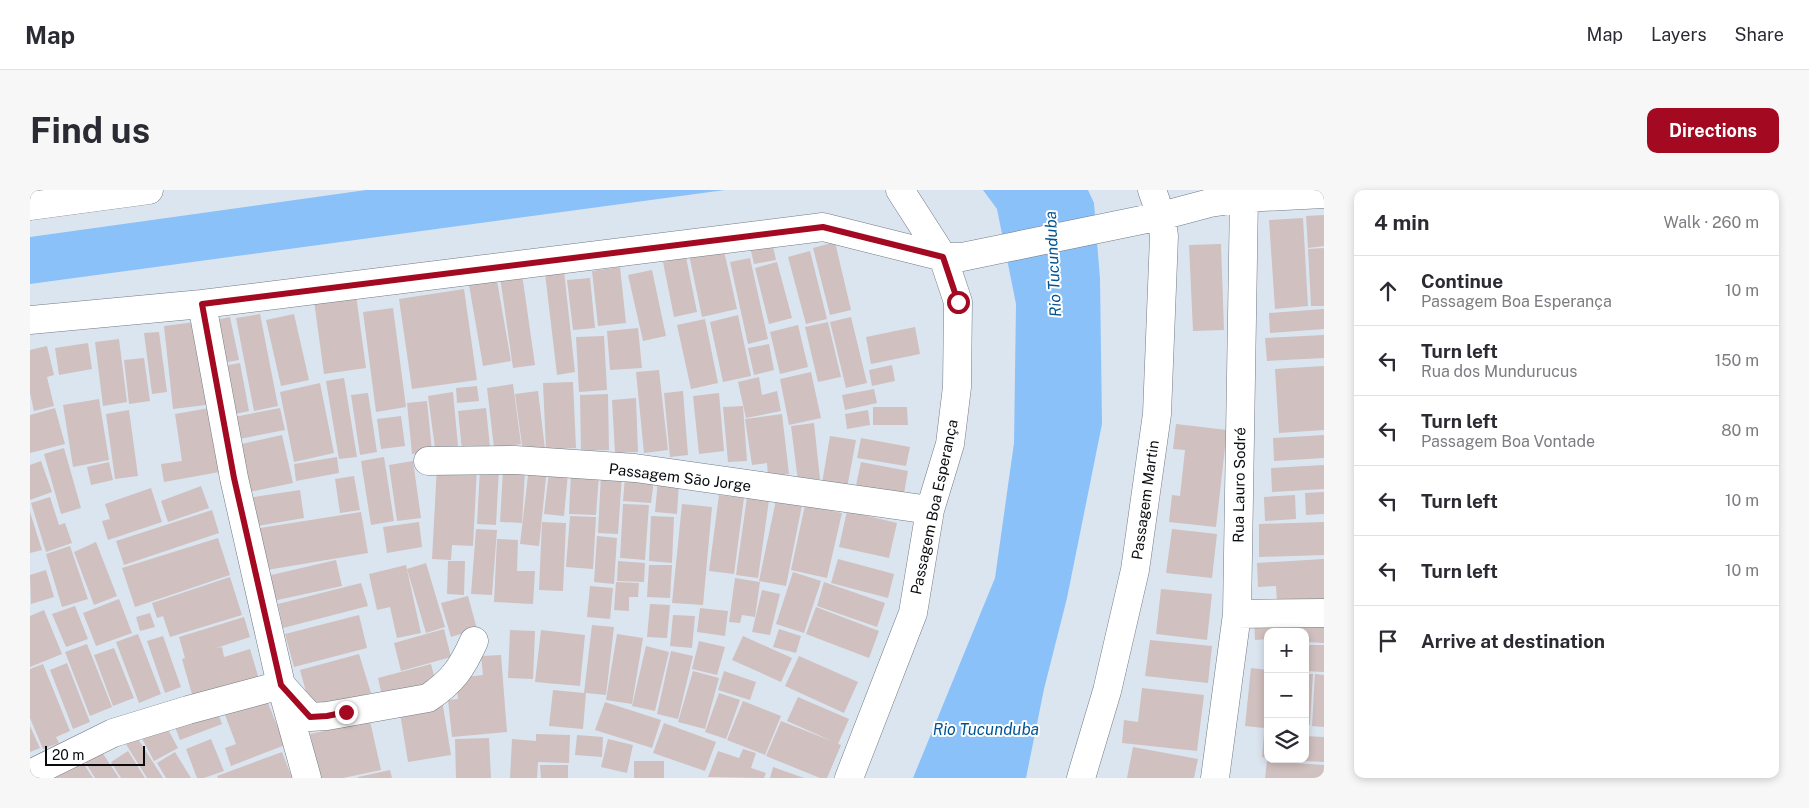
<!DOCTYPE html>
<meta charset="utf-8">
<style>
:root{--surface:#fff;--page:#f7f7f7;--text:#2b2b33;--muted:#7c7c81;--line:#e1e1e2;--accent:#a40922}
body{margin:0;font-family:"Public Sans",sans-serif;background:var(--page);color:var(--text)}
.controls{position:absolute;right:15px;bottom:15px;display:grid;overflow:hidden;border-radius:10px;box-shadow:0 2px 8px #0003}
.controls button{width:45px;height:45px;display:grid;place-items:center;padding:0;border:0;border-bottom:1px solid var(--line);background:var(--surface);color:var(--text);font:25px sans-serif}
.scale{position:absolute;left:15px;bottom:12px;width:100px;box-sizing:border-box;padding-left:5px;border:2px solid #090c0f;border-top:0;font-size:14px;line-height:18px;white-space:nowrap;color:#090c0f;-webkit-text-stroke:4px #fff;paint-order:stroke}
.stop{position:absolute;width:15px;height:15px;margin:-11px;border:4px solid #a40922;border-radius:50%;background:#fff}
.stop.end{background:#a40922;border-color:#fff;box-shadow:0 1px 5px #0008}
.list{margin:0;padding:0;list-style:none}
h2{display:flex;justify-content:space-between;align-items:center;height:65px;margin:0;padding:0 20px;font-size:21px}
h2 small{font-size:16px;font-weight:400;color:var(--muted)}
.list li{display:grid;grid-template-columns:32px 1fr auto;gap:15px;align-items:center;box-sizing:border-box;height:70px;padding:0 20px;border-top:1px solid var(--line)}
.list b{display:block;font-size:19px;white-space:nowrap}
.list p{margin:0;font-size:16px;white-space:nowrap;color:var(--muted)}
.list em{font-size:16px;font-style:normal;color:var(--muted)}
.icon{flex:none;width:28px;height:28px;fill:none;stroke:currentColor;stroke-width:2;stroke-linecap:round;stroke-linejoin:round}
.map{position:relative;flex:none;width:1294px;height:588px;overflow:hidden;border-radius:10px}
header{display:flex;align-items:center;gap:30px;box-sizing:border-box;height:70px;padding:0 25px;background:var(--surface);border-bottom:1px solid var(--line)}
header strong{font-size:24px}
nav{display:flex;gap:28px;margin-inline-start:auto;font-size:18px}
.intro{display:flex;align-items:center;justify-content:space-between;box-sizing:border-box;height:120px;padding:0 30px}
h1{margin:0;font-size:35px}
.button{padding:12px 22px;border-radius:10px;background:var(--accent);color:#fff;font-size:18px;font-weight:700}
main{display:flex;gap:30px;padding:0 30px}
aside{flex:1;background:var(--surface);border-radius:10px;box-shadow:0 2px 8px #0003}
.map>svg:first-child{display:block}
</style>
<header>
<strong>Map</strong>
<nav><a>Map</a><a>Layers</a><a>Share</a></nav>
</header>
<div class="intro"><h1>Find us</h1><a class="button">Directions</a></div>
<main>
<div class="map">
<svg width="1294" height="588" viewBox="0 0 1294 588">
<rect width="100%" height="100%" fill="#dbe5f0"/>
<path fill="#8ac1f9" d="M336,0H695L0,94V47Z
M953,0H1058L1064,13L1070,89L1072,234L1037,408L1014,499L996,588H883L965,388L984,253L986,114L967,19Z"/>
<path fill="#d0c0bf" d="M1294,25V56L1278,58L1276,26Z
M1273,28L1278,116L1245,119L1239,30Z
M741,47L746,70L724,74L719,52Z
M692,52L707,119L672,127L658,60Z
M805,52L821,120L800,125L783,58Z
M1191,54L1194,140L1163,141L1159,55Z
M1294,58V116H1281L1278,59Z
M780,61L797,129L776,134L758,67Z
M656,67L667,122L644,127L633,72Z
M720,68L738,149L718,154L700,72Z
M747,72L762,128L739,134L725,78Z
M590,77L596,133L568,136L562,81Z
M622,80L636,146L613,151L598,85Z
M534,81L545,182L527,185L515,83Z
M492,84L505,175L483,178L470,87Z
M466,85L481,171L453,176L438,89Z
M560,88L565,138L543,140L537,90Z
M434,99L447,190L382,199L369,109Z
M326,105L336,178L294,184L284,111Z
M363,118L376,217L346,222L333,122Z
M1294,119V139L1240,143L1239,123Z
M230,124L248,216L224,221L206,128Z
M264,124L279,190L251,196L236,130Z
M708,125L721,186L693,192L680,132Z
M200,127L209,170L187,174L178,132Z
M821,127L837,193L816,198L800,132Z
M675,129L688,193L661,199L647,135Z
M173,131L184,214L143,219L134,136Z
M798,132L811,187L788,192L775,137Z
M768,135L778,177L750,184L740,142Z
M885,137L890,164L841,174L836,147Z
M608,138L612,178L580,180L577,141Z
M129,142L137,202L122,204L114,143Z
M1294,145V168L1237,171L1235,148Z
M574,146L577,200L549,202L546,147Z
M89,149L97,212L73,216L65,152Z
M58,153L62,179L29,185L25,158Z
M739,154L744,180L724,185L718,158Z
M17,156L24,185L17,187L24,216L4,221L0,203V160Z
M114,168L120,211L99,214L94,170Z
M210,173L219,221L196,226L186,177Z
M862,175L865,191L842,196L839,180Z
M1294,176V240L1249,243L1245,179Z
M629,180L638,260L614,263L606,182Z
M781,182L791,228L759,235L750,189Z
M729,187L732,205L747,201L751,221L716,228L708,192Z
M314,188L327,267L309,269L296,191Z
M543,192L546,258L516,260L513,193Z
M290,193L304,263L264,272L250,202Z
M483,194L491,254L464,258L457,198Z
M447,196L449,211L427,213L426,198Z
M844,199L847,213L815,220L812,205Z
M508,201L515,259L493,262L485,204Z
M653,201L658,265L640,267L634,203Z
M423,202L428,256L405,258L398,206Z
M338,203L347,262L330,265L321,205Z
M689,203L694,261L669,264L663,206Z
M578,204L579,260L551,261L550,205Z
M606,208L608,262L585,263L582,210Z
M69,209L79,270L43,277L33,215Z
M397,211L402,261L382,264L377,213Z
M713,216L717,271L698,272L693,217Z
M185,217L195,281L134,292L131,274L152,271L145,224Z
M843,217H877L878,235H843Z
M25,218L35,254L0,263V225Z
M250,218L255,240L204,250L199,228Z
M456,218L460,257L432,260L428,221Z
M99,220L108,286L85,289L76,224Z
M838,220L840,235L817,239L815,224Z
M752,224L759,284L738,287L737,273L722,275L715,229Z
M371,226L375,256L351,259L347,229Z
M784,233L790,289L768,291L761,236Z
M1146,234L1197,240L1186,337L1139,332L1142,305L1150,306L1155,260L1143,259Z
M252,245L263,293L214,303L203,256Z
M1294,245V268L1244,271L1243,248Z
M800,246L826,250L817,298L792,293Z
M831,248L880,257L876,276L827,268Z
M34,258L51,318L31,324L14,264Z
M307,267L309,283L266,291L264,274Z
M354,267L364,331L341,335L331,271Z
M11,271L22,302L0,310V275Z
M383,271L391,328L367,331L359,275Z
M79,272L83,290L61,295L57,277Z
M831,272L878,281L873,309L825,300Z
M1294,275V299L1242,302L1241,278Z
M407,276L447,278L443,356L422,355L421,370L402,369Z
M499,277L517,278L509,356L490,354Z
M450,278L469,279L466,335L447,334Z
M473,280L495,281L492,333L470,332Z
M519,282L538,283L534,326L514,324Z
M541,283L569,285L566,325L539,324Z
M571,284L592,285L588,344L568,343Z
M324,286L330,320L310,323L305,289Z
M595,287L624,290L621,313L593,311Z
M628,290L649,292L647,324L625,322Z
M171,296L179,318L138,332L131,311Z
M121,298L132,332L78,350L72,331L80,329L75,314Z
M270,300L274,328L221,337L217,308Z
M1294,302V324L1276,325L1275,303Z
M689,305L714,308L704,384L679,381Z
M1265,305L1266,329L1235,331L1234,307Z
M20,307L29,335L35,333L42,353L16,362L1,313Z
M717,307L739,310L728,388L706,385Z
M746,310L772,315L756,396L729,391Z
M593,314L619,315L615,370L590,368Z
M652,314L682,317L673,415L642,413Z
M775,315L812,323L797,388L761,380Z
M182,320L189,343L94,375L86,351Z
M817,321L867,333L859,368L809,357Z
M0,322L12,360L0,363Z
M331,322L338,363L231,381L224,339Z
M540,326L566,327L563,379L536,377Z
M621,326L644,327L642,373L619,371Z
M389,332L392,357L357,363L353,337Z
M512,332L536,333L533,401L509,400Z
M1294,332V365L1229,367V334Z
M446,339L467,340L462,405L441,404Z
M1142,339L1187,344L1182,388L1136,383Z
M567,346L587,348L584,394L564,392Z
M188,348L200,385L105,417L92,378Z
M467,349L488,350L487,381H505L503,414L464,412Z
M66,352L87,406L64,415L44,362Z
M40,356L58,409L32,417L16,364Z
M808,369L864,384L858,408L801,393Z
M1294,369V410L1247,413L1246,396L1228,397L1227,373Z
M306,370L312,396L243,411L237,386Z
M418,371H435L434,405L417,404Z
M588,371L615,373L614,392L587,391Z
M396,373L415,437L396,443L377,379Z
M376,375L391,443L367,448L360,417L347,420L339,384Z
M619,375H642L640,408L617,407Z
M16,380L24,407L1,414L0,385Z
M763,382L791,391L774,443L746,434Z
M200,387L212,425L140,447L133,426L127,428L122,413Z
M705,388L730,392L725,427L712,425L710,433L699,432Z
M586,392L609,393L608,407H599V421L584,420Z
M794,392L855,413L847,437L787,416Z
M331,393L338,416L253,438L248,414Z
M560,396L583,398L580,429L557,427Z
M1131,399L1182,404L1177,450L1126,444Z
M732,400L750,404L740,445L722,442Z
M438,406L447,439L421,447L411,413Z
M89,409L102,443L66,456L53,423Z
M620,414L640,415L637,448L617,447Z
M45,416L58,449L36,457L22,424Z
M786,417L849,441L839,468L776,444Z
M670,418L698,421L695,446L667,442Z
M14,420L32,464L0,477V426Z
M120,423L125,437L110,441L106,427Z
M329,425L337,458L264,477L255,444Z
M643,425L665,426L662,458L640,456Z
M214,427L220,447L186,458L192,457L194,467L220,459L231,496L165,515L152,469L155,468L149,447Z
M1248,427L1294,428V453L1275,452V442H1247Z
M1243,428V442H1238V449L1225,450L1224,429Z
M562,435L584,437L576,505L556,503L553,539L519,536L523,500L554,503Z
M414,439L421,467L371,481L364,453Z
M749,439L771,446L766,463L743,457Z
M480,440L505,441L503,489L478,488Z
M511,440L555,445L550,496L505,492Z
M108,444L131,504L109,513L86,452Z
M587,444L613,448L602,514L576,510Z
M133,446L151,497L135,503L117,451Z
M713,446L762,468L751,492L702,470Z
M1120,450L1182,456L1178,493L1115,486Z
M669,451L695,457L687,485L662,479Z
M57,454L82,517L60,526L35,462Z
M1275,455H1294V482L1275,481Z
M616,456L639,462L625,521L602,516Z
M84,458L104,508L83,516L64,465Z
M641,461L663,466L648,529L627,524Z
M329,464L341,503L281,520L270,480Z
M471,465L477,542L422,547L418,510L428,509L426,488L453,485L451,466Z
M769,466L828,492L814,523L755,496Z
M37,473L60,532L43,539L20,480Z
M13,474L40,541L26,547L29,553L13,559L0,528V479Z
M401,474L406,493L352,506L348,488Z
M1221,478L1238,480L1234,538L1215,536Z
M663,481L689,488L675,539L648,532Z
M694,481L726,492L720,510L688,500Z
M1275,484H1283L1280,535H1275Z
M1285,484L1294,485V537L1282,536Z
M1112,498L1174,505L1167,561L1092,553L1094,530L1108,532Z
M233,501L255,555L201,576L195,558L206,554L192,517Z
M689,503L710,510L696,549L675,542Z
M768,507L819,529L808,554L811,555L797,588H790L736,566L751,531L804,552L757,531Z
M412,510L421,565L378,572L369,517Z
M713,511L751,526L735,565L697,550Z
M575,512L631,530L622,558L565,540Z
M184,513L192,534L150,550L142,529Z
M133,530L148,558L124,571L109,543Z
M340,531L351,580L313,588H290L280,544Z
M634,533L686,552L675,581L623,563Z
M0,536L10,558L0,562Z
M1234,543H1238V568L1232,567Z
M105,544L133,588H117L94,551Z
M506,544L540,545L539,573L508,572L507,588H480L482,549L506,551Z
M547,545L573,547L572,567L545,565Z
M1275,546L1294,547V572L1275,571Z
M459,548L461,588H426L425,549Z
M181,549L194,581L174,588H167L156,559Z
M578,549L603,555L597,583L571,577Z
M1103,557L1168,569L1164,588H1097Z
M70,559L89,588H65L54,570Z
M713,559L726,563L721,578L736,583L734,588L678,587L688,561L709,568Z
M98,561L115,588H91L81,572Z
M145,562L161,588H136L127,573Z
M252,562L262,588H188L187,586Z
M51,570L63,588H23Z
M604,571H634V588H604Z
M1237,571L1294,575V588H1235Z
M510,575H538V588H511Z
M743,577L774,588H740Z
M360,580L362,588H328V587Z"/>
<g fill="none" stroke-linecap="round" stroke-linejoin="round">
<g stroke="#727b85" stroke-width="29">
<path id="minor" d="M0,16L119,0
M172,114L204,288L251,495L277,588
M0,130L172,114L793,37L913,67H932L1131,26L1180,13L1214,8L1294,4
M398,271L485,270L605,278L900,320
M1207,424L1294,423
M0,584L83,543L158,520L251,495L280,527L297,526L398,508C423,491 432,478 444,451
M819,588L883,423L900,320L920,254L927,197L928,112L913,67L870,0
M1051,588L1077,501L1105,380L1127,224L1134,46L1131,26L1122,0
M1185,588L1207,424L1214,8L1215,0"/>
</g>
<use href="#minor" stroke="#fff" stroke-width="28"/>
</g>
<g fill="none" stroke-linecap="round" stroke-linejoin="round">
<path stroke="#a40922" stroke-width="6" d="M316,522L297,526L280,527L251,495L204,288L172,114L793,37L913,67L928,112"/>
</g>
<g text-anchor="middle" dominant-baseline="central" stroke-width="4" stroke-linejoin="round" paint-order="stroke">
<g font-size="15" fill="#090c0f" stroke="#fff">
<text transform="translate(650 287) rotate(7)">Passagem São Jorge</text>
<text transform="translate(1209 295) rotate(-89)">Rua Lauro Sodré</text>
<text transform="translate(1115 310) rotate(-82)">Passagem Martin</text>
<text transform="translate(904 317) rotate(-78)">Passagem Boa Esperança</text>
</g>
<g font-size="16" font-style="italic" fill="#005492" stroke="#fff">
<text transform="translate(1023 74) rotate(-93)">Rio Tucunduba</text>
<text x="956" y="539">Rio Tucunduba</text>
</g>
</g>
</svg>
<div class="controls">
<button>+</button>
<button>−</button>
<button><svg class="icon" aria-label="layers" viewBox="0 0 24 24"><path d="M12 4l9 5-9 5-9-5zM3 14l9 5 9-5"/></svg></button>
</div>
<div class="scale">20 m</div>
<div class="stop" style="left:928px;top:112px"></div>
<div class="stop end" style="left:316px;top:522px"></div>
</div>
<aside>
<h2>4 min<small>Walk · 260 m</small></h2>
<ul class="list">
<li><svg class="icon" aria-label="ahead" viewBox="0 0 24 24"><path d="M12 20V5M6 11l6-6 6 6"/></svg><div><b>Continue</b><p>Passagem Boa Esperança</p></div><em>10 m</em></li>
<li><svg class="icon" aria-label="left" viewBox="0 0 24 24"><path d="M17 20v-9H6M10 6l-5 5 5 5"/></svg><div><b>Turn left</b><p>Rua dos Mundurucus</p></div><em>150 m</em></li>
<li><svg class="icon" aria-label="left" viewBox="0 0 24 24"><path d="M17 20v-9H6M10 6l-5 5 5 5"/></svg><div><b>Turn left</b><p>Passagem Boa Vontade</p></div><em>80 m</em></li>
<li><svg class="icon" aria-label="left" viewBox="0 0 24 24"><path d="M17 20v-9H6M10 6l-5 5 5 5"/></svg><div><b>Turn left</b></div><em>10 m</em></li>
<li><svg class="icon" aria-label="left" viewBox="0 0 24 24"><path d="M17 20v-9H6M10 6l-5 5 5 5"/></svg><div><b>Turn left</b></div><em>10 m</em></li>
<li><svg class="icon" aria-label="arrive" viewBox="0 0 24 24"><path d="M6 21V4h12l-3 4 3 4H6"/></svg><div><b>Arrive at destination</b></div></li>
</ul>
</aside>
</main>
